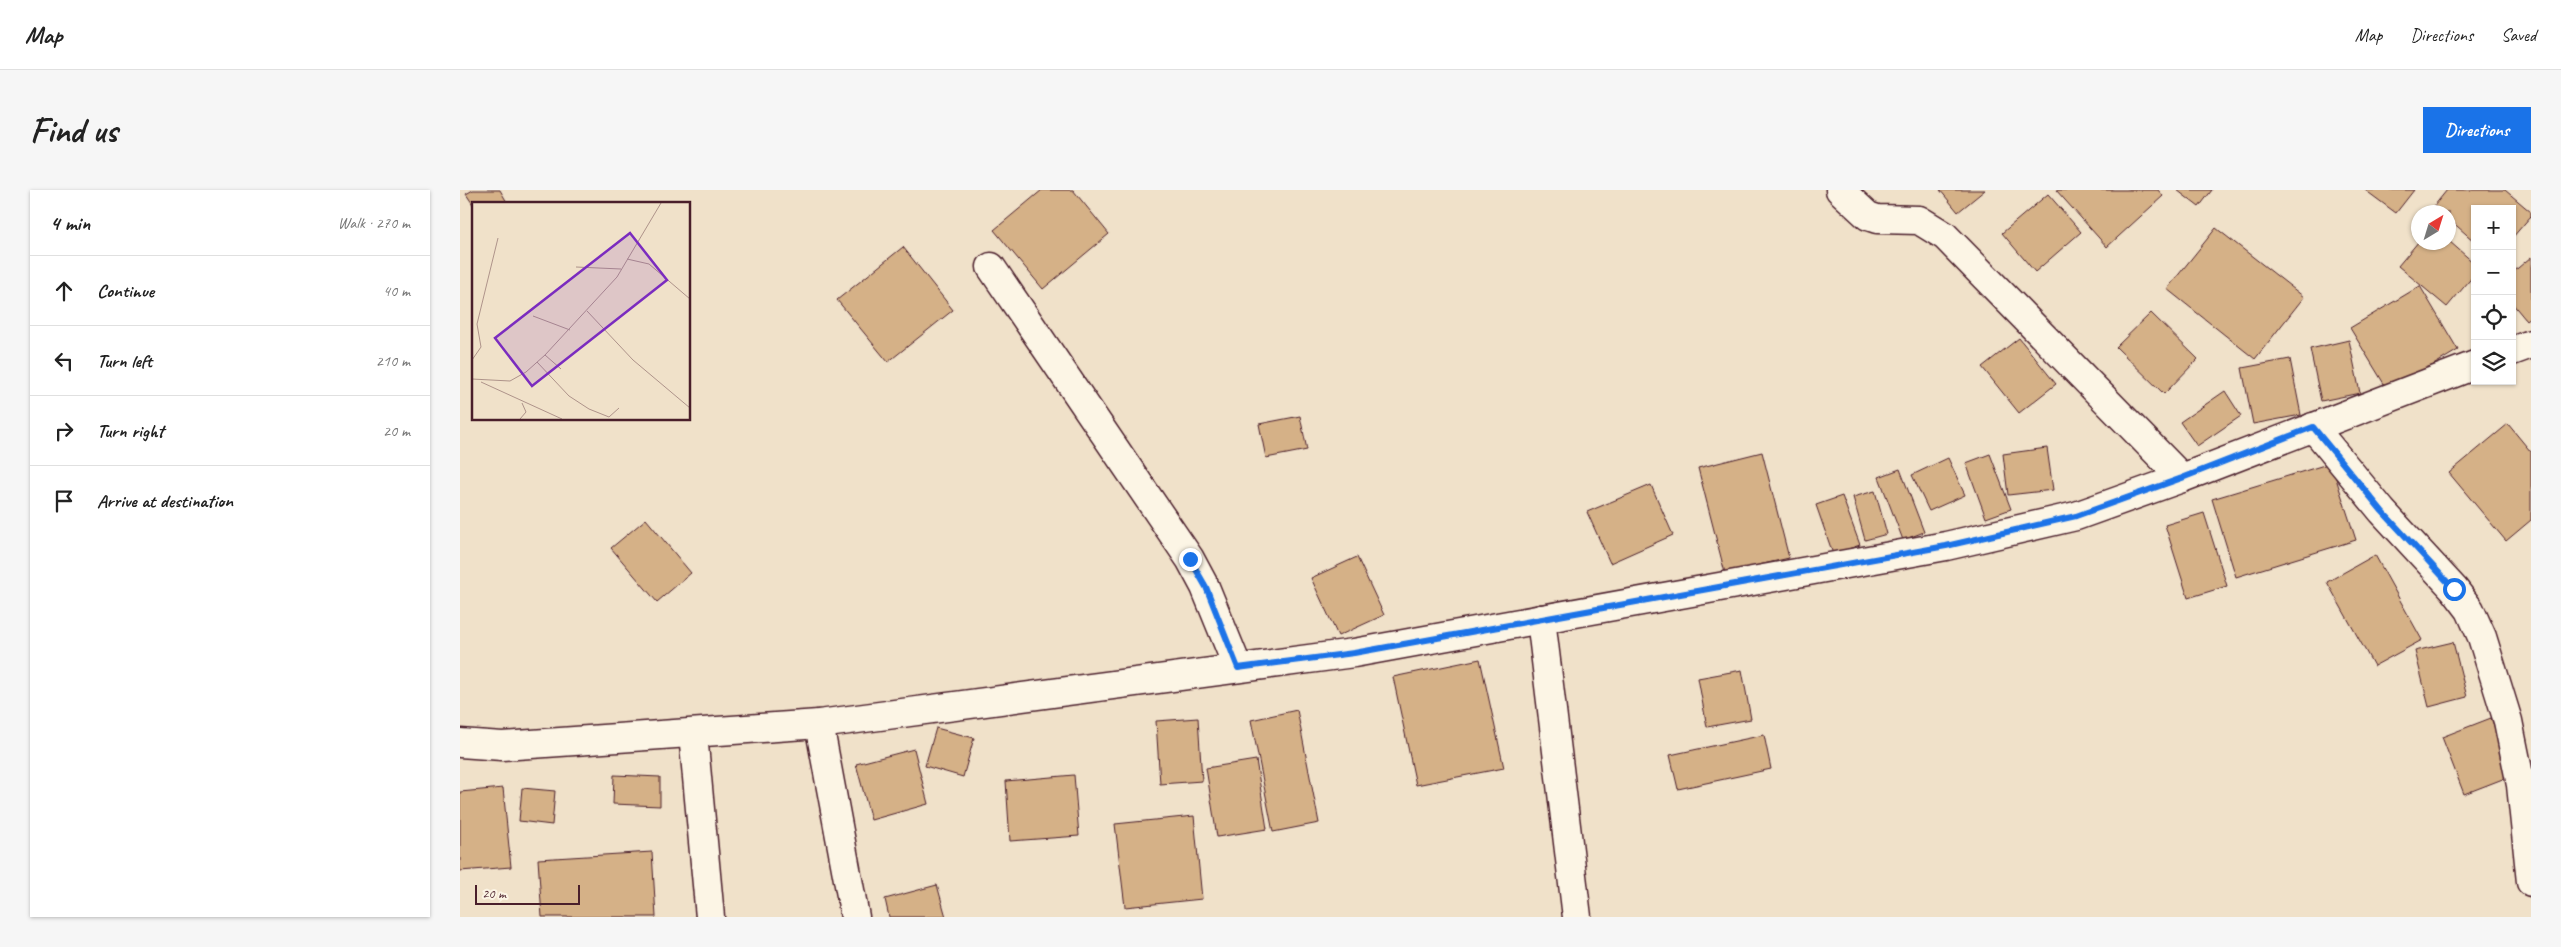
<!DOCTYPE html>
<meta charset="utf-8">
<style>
:root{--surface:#fff;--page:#f6f6f6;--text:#222;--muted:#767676;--line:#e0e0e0;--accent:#1a73e8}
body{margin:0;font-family:Caveat,sans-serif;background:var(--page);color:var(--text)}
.controls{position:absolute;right:15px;top:15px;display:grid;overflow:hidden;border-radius:0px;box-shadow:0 1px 4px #0004}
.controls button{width:45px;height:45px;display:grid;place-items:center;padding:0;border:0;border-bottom:1px solid var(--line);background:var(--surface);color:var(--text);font:25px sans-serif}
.compass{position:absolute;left:1951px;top:15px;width:45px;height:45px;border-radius:50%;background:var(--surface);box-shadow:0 1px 4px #0004;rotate:38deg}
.scale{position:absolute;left:15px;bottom:12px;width:105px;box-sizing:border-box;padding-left:5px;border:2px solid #4a1f2b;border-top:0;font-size:14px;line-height:18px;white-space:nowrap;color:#4a1f2b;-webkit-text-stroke:4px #fcf5e5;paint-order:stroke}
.stop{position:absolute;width:15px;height:15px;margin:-11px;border:4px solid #1a73e8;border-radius:50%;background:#fff}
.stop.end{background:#1a73e8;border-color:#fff;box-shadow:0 1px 5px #0008}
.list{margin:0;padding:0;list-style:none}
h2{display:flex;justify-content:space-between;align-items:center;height:65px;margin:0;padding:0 20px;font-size:21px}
h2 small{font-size:16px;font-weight:400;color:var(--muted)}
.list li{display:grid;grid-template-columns:32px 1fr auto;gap:15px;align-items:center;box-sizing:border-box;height:70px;padding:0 20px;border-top:1px solid var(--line)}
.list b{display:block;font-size:19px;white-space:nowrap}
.list em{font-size:16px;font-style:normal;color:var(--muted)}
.icon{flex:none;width:28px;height:28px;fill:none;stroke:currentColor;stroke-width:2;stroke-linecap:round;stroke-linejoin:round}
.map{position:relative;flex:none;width:2071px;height:727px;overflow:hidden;border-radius:0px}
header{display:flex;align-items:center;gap:30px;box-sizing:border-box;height:70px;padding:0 25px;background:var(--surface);border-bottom:1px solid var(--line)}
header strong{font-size:24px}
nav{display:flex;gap:28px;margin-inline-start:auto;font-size:18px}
.intro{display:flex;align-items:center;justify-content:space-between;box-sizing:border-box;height:120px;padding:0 30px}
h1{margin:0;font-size:35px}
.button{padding:12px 22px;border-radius:0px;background:var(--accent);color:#fff;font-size:18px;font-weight:700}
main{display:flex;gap:30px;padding:0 30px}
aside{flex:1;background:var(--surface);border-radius:0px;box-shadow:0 1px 4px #0004}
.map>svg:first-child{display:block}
</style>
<header>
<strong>Map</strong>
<nav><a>Map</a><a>Directions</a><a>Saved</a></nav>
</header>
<div class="intro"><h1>Find us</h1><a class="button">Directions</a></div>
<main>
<aside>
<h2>4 min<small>Walk · 270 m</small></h2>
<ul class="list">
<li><svg class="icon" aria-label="ahead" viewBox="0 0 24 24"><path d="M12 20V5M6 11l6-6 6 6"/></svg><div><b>Continue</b></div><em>40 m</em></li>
<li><svg class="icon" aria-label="left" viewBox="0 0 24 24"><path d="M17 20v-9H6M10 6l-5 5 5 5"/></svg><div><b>Turn left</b></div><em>210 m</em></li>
<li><svg class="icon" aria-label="right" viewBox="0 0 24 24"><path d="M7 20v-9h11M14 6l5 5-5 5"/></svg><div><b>Turn right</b></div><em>20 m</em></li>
<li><svg class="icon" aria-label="arrive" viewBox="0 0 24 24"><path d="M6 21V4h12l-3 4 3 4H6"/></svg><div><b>Arrive at destination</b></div></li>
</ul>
</aside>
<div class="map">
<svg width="2071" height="727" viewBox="0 0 2071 727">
<rect width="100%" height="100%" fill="#f0e1c9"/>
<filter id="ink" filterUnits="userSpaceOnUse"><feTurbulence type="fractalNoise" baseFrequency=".02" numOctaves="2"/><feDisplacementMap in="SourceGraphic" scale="10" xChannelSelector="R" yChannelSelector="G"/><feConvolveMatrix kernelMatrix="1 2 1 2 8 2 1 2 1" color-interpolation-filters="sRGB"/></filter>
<g filter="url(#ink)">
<path fill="#d5b187" stroke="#4a1f2b" d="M13,0H40L48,14H14V16L6,4Z
M582,0H613L649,44L583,99L534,40Z
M1480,0H1525L1498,22Z
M1596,0H1698L1703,6L1647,57Z
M1717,0H1752L1739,17Z
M1905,0H1954L1936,23Z
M1987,0H2045L2071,22V26L2052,48V19H2015V52L1989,29V22H1981L1974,16Z
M1588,4L1621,42L1575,82L1542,43Z
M1756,38L1844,107L1795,169L1707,99Z
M1959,51H1989L2015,74V84L1987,117L1938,76Z
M443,57L493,120L428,172L377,110Z
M2071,67V126L2066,130L2052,113V83Z
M1960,96L1998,160L1929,202L1890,138Z
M1691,123L1738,169L1704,204L1656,157Z
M1559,148L1596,194L1559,223L1522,177Z
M1889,150L1900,203L1861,211L1850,159Z
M1830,169L1841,225L1793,234L1782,178Z
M1765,201L1781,226L1737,256L1720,232Z
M840,226L847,260L806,268L799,234Z
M2048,234L2071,262V330L2046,351L1989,283Z
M1587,258L1593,300L1548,305L1543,264Z
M1302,262L1329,368L1265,383L1238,278Z
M1530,264L1551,319L1526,328L1506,273Z
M1488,268L1505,305L1469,321L1452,285Z
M1871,273L1896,350L1776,387L1752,309Z
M1440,279L1464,342L1443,350L1419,287Z
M1191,295L1213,345L1150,373L1127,322Z
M1415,301L1427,344L1405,350L1393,307Z
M1382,306L1400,355L1373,364L1356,315Z
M1744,323L1767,396L1728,408L1705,335Z
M186,329L231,383L197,412L151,358Z
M1915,365L1962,450L1914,476L1867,392Z
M897,367L924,425L878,446L851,388Z
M1993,452L2007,507L1969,517L1955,461Z
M1020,469L1044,578L956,595L933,487Z
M1282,480L1291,529L1247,537L1238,488Z
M837,520L859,633L813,642L791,530Z
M738,528L742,591L700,594L696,531Z
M2031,528L2053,585L2004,604L1982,547Z
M476,538L514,548L503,587L465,576Z
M1304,545L1311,579L1218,599L1210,565Z
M454,559L468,614L411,630L396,574Z
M796,570L807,639L757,647L746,578Z
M154,585L200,587V616L153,614Z
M614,585L619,646L550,651L546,591Z
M43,598L51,677L0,681V602Z
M62,598L95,601L92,635L59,631Z
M734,626L742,709L665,717L655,634Z
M192,662L196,727H82L78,669Z
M477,695L486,727H429L425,709Z"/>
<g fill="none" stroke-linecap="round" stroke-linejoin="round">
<g stroke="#4a1f2b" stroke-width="31">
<path id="street" d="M1380,0L1408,26L1417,29L1459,30L1485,46L1722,288
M531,77L730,369L745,397L778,478
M1853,237L1922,321L1994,399L2010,420L2022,447L2048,531L2061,595L2071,692
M1081,429L1117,727
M359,534L395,727
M233,544L250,727"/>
</g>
<g stroke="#4a1f2b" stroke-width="31">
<path id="secondary" d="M2052,161L2071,154
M0,553L42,556L359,534L894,463L1486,356L1616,326L1722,288L2015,175"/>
</g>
<use href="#street" stroke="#fcf5e5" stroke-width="28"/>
<use href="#secondary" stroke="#fcf5e5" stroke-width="28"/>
</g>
</g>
<g fill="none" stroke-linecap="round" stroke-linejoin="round" filter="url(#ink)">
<path stroke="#1a73e8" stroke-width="6" d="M730,369L746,397L778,478L894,463L1486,356L1616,326L1722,288L1853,237L1922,321L1994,399"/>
</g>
<g transform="translate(12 12)">
<rect width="218" height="218" fill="#f0e1c9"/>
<path fill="none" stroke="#ae938a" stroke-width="1" d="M155,57L177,62L218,97M104,65L149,67M115,109L161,158L218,206M61,114L98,128M73,153L89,167M0,158L9,145L5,122L26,36M65,160L97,194L117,207L137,215L147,206M0,177L38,179L54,170L73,153L145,75L189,1M9,180L90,217M48,217L54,210L50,201"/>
<path fill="#7b2cbf" fill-opacity="0.15" stroke="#7b2cbf" stroke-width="2.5" d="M158,31L195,78L60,184L23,136Z"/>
<rect width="218" height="218" fill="none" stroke="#4a1f2b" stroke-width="2.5"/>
</g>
</svg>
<div class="controls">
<button>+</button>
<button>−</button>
<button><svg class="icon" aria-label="locate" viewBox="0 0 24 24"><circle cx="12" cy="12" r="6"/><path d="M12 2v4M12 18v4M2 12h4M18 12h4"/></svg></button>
<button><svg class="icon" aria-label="layers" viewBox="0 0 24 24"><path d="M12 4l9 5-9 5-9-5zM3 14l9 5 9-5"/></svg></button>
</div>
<svg class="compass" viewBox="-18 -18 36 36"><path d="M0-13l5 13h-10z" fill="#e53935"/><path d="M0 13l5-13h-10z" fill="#767676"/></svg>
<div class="scale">20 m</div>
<div class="stop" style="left:1994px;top:399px"></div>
<div class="stop end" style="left:730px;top:369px"></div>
</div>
</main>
